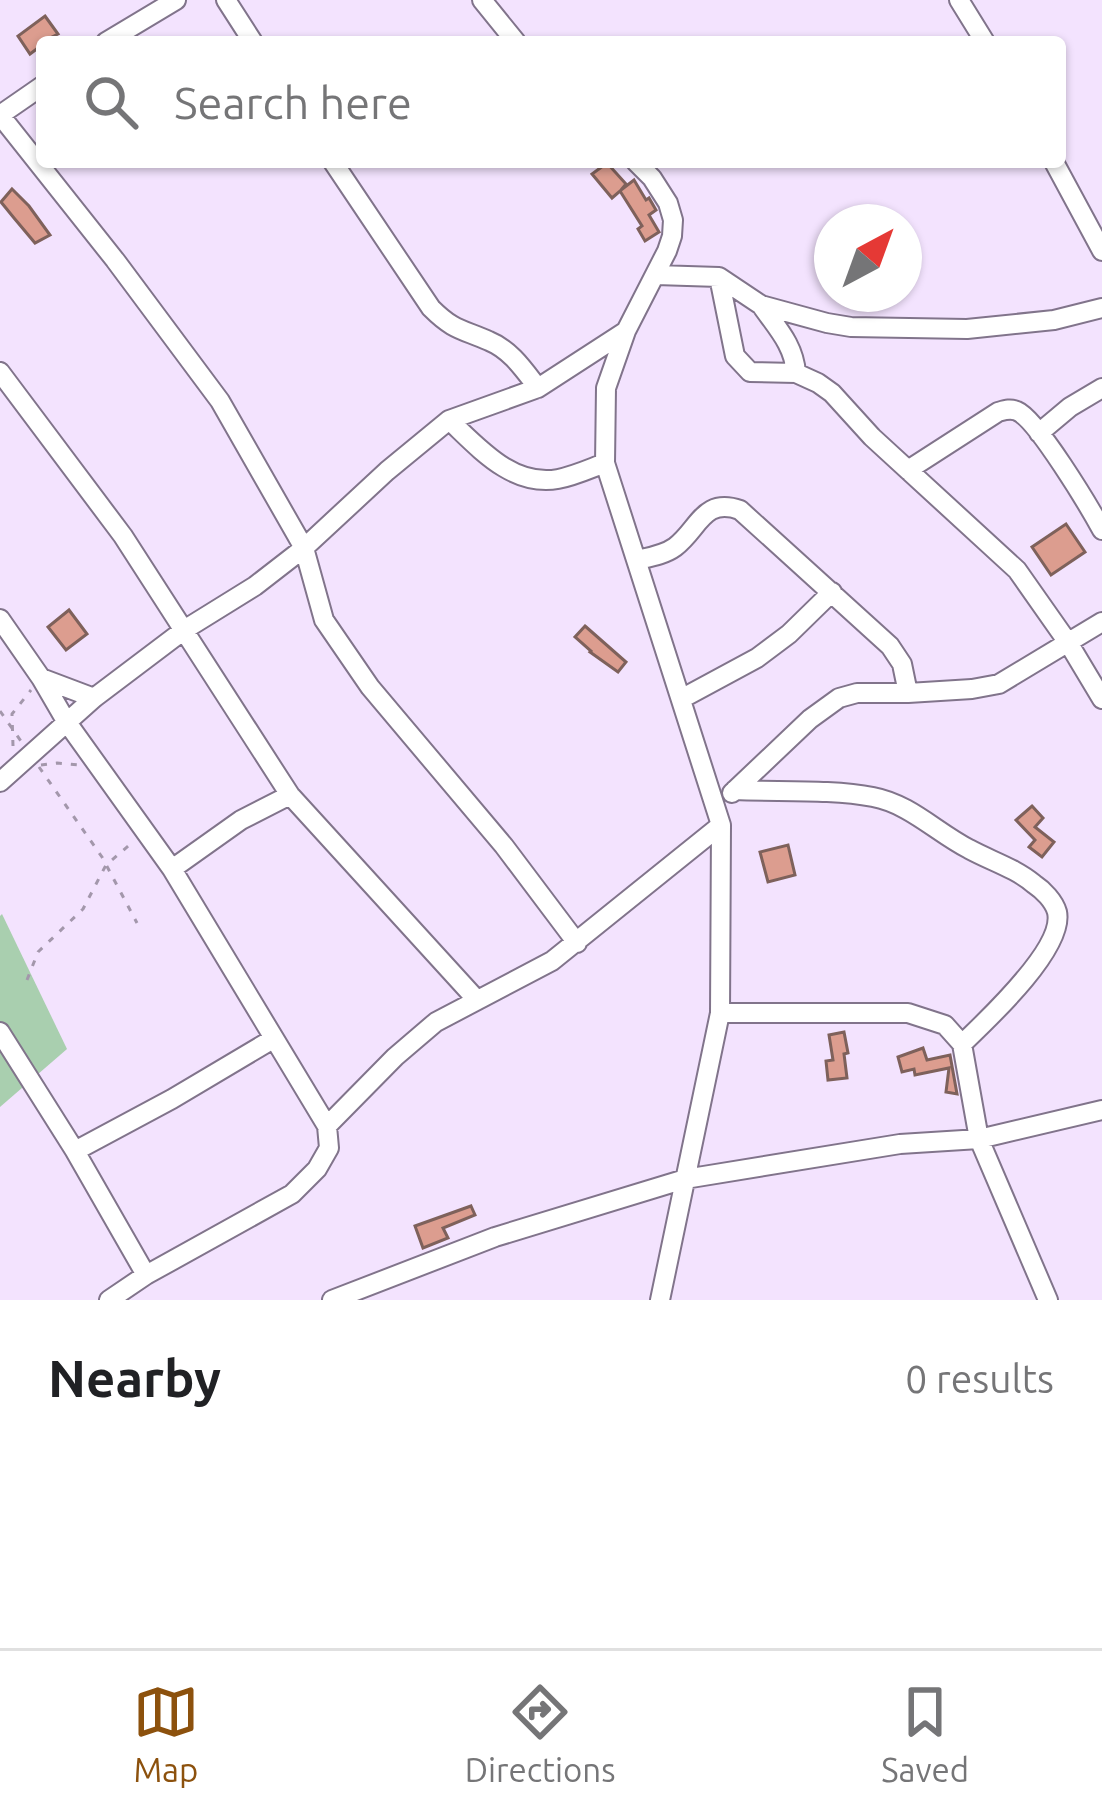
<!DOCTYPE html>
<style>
:root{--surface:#fff;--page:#f2f2f2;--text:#202124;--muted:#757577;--line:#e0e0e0;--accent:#8c510d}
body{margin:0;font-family:Ubuntu,sans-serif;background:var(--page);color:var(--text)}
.compass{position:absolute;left:814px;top:204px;width:108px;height:108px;border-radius:50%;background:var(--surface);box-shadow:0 3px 9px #0004;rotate:41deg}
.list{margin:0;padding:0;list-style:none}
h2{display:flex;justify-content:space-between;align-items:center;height:156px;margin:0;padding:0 48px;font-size:51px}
h2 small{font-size:39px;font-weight:400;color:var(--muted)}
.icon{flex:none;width:66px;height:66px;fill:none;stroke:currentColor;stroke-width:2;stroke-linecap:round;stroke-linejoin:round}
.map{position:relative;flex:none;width:1102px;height:1300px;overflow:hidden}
.search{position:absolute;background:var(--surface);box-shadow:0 3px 9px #0004;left:36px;right:36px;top:36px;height:132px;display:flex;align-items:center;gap:30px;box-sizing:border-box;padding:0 42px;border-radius:12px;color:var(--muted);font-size:45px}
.sheet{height:348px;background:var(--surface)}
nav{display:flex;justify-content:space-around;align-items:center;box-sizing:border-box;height:168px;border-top:3px solid var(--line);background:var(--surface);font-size:33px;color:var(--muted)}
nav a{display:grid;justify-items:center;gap:6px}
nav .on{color:var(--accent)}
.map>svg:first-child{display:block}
</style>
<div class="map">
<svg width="1102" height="1300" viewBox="0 0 1102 1300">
<rect width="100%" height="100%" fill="#f3e3fe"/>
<path fill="#a9cfaf" d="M2,914L67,1049L0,1107V916Z"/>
<path fill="#dc9d8f" stroke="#7e615b" stroke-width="3" d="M45,16L58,34L42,42V45L30,54L18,36Z
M607,163L626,184L621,190L634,180L646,200L649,198L656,210L649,215L659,232L645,241L638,229L642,226L620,191L612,198L592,174Z
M12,189L29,206L50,235L35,243L14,218L1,202Z
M1066,524L1085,552L1051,575L1032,547Z
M69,610L87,634L66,650L48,627Z
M585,626L626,662L618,672L590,652L591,651L575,637Z
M1032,806L1043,818L1035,827L1054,842L1042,857L1029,847L1035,840L1016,820Z
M788,845L795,875L768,882L760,852Z
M844,1032L848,1053L844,1054L847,1078L828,1080L826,1061L833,1060L829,1035Z
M923,1048L927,1060L950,1055L957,1094L946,1092L949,1068L915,1075L914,1069L902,1072L898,1057Z
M471,1206L475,1215L443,1228L448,1238L423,1248L415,1226Z"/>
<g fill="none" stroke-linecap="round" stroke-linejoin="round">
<g stroke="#81748b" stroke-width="22">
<path id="minor" d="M226,0L253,42
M482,0L516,42
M959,0L985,42
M106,42L176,0
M0,115L115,260L220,401L304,548L324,620L370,687L504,846L577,943
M0,115L42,86
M333,162L431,308C454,331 462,329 489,341C511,350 524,370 538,388
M636,162L652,178L668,203L673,220L672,236L667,251L626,331L606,388L605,463L721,825L720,1013L660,1300
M1054,162L1102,251
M656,275L719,277L761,305L827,323L851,327L967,329L1054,320L1102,308
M719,277L735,356L750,372L796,373L818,383L832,393L872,437L1017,570L1069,644L1102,699
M761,305C777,328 794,345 796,373
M0,372L123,536L290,795L476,999
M449,420C479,448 512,487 558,479C574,476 589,469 605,463
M1039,433L1070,407L1102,388
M908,470L998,412C1005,410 1010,408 1017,411C1037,419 1090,508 1102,530
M637,560C650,557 664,555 675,547C699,529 703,497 740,510L890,646L902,664L908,693
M0,619L41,678L66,721L172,869L327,1126
M41,678L94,698
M681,699L757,658L789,634L832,592
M0,782L94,698L184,630L255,586L304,548L387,471L449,420L538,388L626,331
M735,790C778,792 832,789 873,797C910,804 936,832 969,849C991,861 1015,868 1034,884C1043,890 1054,901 1057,912C1065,948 986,1021 962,1044
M732,793L810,719L839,698L857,693H908L972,689L999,684L1102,622
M172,869L241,820L290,795
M720,1013H908L945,1025L962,1044L979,1139L1048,1300
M0,1032L75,1151L146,1275
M75,1151L172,1099L273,1039
M109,1300L146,1275L292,1194L317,1169L329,1148L327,1126L395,1057L436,1022L552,961L721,825
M332,1300L495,1237L685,1179L900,1144L979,1139L1102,1110"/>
</g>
<path stroke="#a397ab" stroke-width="3" stroke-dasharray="6 9" stroke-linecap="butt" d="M0,711L23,744
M13,746L12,714L31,690
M41,765L57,763L79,765
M39,767L102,857L137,923
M27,980L38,952L83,909L106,865L134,841"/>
<use href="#minor" stroke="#fff" stroke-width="18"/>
</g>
</svg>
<svg class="compass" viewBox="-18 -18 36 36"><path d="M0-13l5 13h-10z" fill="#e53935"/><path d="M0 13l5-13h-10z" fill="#757577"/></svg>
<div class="search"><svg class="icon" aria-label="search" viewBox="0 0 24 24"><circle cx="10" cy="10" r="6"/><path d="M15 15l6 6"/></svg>Search here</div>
</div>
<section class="sheet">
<h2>Nearby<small>0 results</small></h2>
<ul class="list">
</ul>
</section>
<nav>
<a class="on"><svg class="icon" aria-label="map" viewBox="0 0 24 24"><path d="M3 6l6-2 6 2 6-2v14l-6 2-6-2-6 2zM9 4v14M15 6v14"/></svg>Map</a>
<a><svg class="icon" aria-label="directions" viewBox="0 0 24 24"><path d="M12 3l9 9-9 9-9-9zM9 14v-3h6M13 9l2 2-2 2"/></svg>Directions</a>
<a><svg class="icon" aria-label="saved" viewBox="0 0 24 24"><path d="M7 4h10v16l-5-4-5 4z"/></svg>Saved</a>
</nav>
